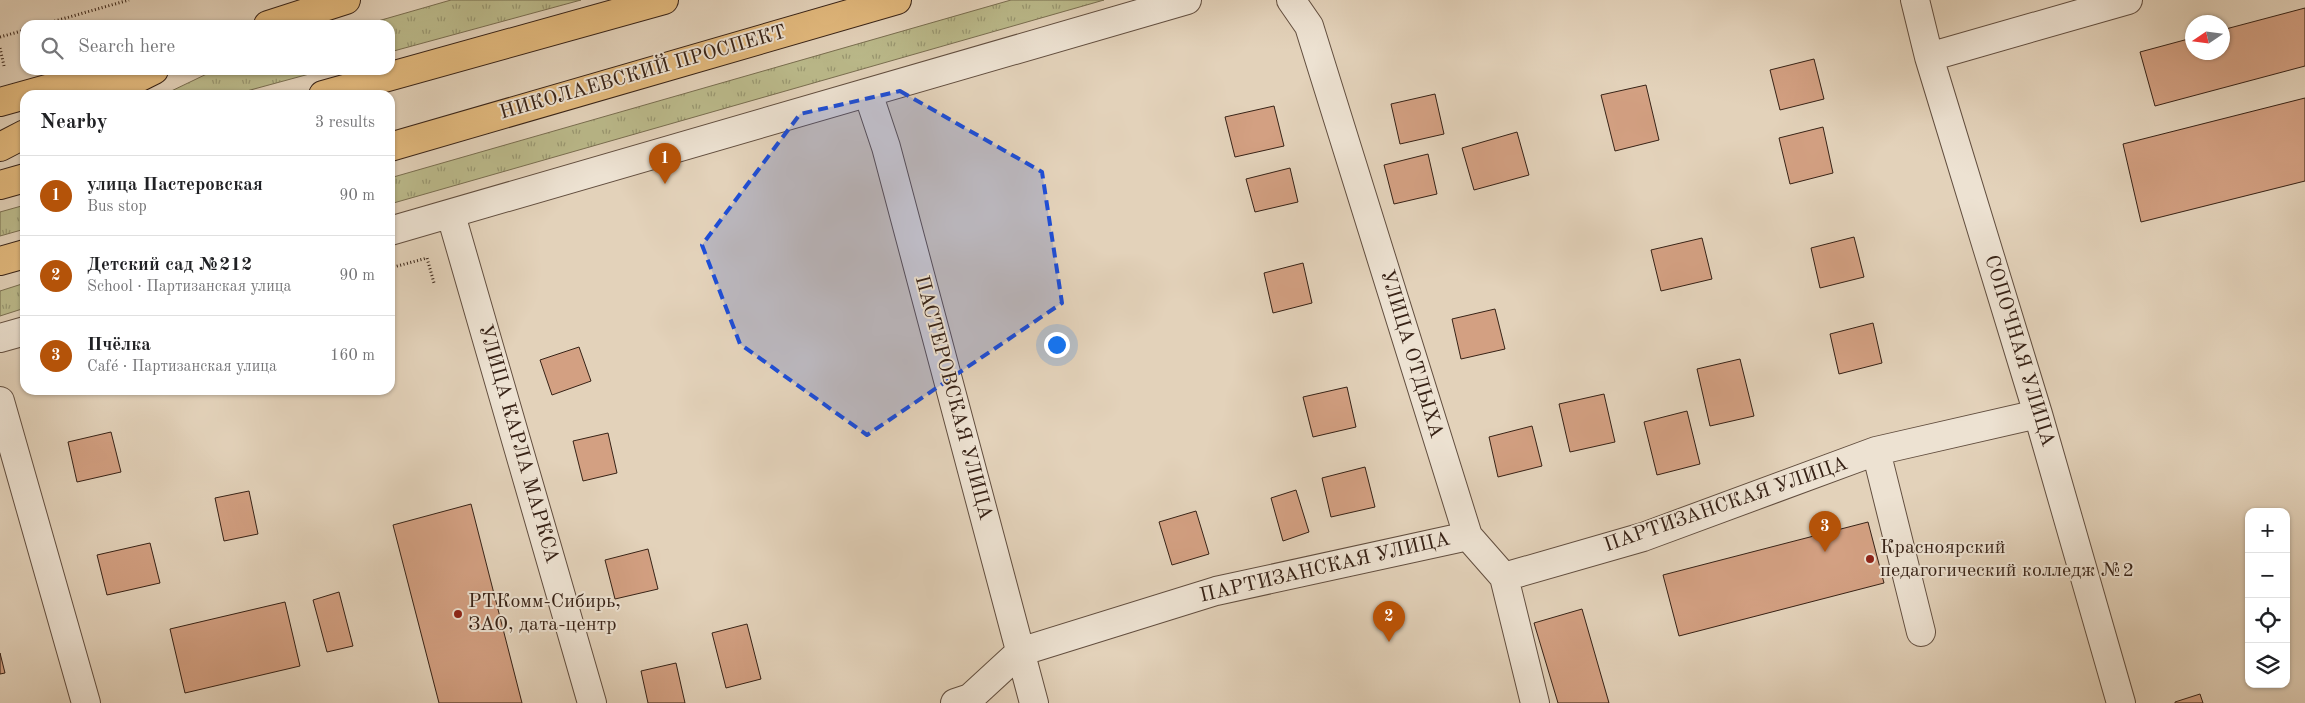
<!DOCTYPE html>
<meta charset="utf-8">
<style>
:root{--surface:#fff;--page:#f2f2f2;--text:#202124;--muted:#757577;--line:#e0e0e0;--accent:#b45309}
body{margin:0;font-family:"Old Standard TT",serif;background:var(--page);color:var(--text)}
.controls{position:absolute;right:15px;bottom:15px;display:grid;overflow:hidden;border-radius:10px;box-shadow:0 1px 4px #0004}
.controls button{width:45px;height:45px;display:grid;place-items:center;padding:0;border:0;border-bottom:1px solid var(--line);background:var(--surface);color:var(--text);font:25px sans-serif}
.compass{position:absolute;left:2185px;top:15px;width:45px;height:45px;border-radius:50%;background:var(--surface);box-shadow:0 1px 4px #0004;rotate:257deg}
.you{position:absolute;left:1056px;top:344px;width:18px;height:18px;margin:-12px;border:4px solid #fff;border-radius:50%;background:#1a73e8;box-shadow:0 0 0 8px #1a73e833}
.badge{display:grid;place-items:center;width:32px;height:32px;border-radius:50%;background:var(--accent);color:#fff;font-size:16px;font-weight:700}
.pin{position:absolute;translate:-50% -41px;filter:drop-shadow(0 1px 2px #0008)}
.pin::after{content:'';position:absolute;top:26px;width:18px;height:15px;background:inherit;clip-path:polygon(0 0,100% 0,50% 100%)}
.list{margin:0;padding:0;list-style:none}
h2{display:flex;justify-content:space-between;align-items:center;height:65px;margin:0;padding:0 20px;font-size:21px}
h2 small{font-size:16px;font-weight:400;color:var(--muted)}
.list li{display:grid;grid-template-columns:32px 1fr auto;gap:15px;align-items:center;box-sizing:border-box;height:80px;padding:0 20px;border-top:1px solid var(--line)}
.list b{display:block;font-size:19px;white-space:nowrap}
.list p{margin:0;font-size:16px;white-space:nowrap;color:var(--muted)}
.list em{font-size:16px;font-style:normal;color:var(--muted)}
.icon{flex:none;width:28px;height:28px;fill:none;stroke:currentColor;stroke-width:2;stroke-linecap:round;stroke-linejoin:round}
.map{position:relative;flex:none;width:2305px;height:703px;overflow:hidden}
.search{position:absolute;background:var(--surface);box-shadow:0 1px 4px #0004;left:20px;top:20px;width:375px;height:55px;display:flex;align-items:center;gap:12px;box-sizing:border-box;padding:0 18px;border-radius:15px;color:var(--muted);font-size:19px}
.panel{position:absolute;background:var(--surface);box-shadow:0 1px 4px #0004;left:20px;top:90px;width:375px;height:305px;border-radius:15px}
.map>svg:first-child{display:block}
</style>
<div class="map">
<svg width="2305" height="703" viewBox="0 0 2305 703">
<defs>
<pattern id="grass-tufts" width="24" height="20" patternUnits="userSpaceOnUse" patternTransform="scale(1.25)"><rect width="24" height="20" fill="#bbba8b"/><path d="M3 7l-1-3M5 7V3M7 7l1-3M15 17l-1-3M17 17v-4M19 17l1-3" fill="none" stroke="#999771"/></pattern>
</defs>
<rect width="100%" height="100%" fill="#e3d2ba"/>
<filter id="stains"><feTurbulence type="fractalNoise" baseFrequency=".004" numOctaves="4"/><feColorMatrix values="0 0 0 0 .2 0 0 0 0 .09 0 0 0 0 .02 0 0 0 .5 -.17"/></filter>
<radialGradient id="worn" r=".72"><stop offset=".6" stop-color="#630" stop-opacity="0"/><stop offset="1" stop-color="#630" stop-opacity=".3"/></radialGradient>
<path fill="url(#grass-tufts)" stroke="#796e50" d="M451,0H581L390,52V25H364Z
M1011,0H1104L390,204V178Z
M215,70H324L232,95H163Z
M25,205V229L0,236V212Z
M25,283V308L0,316V291Z"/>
<path fill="#d3a082" stroke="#372216" d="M2305,8V66L2155,106L2140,52L2192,38V52H2222V30Z
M1814,59L1824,99L1780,110L1770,70Z
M1646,85L1659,140L1615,151L1601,95Z
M1435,94L1444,134L1400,144L1391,104Z
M2305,98V181L2141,222L2123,144Z
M1274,106L1284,146L1235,157L1225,117Z
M1823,127L1833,173L1790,184L1779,138Z
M1517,132L1529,175L1474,190L1462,148Z
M1428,154L1437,194L1394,204L1384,165Z
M1290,168L1298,202L1255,212L1246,179Z
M1854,237L1864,277L1820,288L1811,248Z
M1702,238L1712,279L1661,291L1651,250Z
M1303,263L1312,303L1273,313L1264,273Z
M1495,309L1505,349L1461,359L1452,319Z
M1873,323L1882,363L1839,374L1830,334Z
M579,347L591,381L552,395L540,360Z
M1740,359L1754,416L1710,426L1697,369Z
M1347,387L1356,427L1313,437L1303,397Z
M1604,394L1615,442L1570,452L1559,404Z
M1687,411L1700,464L1657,475L1644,422Z
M1532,426L1542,466L1498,477L1489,437Z
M111,432L121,472L77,482L68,442Z
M608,433L617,473L583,481L573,441Z
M1365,467L1375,507L1331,517L1322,478Z
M1296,490L1309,532L1283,541L1271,498Z
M249,491L258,534L224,541L215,498Z
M471,504L522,703H439L393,525Z
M1196,511L1209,554L1172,565L1159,522Z
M1868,522L1884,583L1679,636L1663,575Z
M150,543L160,583L107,595L97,555Z
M648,549L658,589L615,599L605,560Z
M339,592L353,646L327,652L313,600Z
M285,602L300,666L185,693L170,629Z
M1582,609L1609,703H1558L1534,623Z
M747,624L761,679L726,688L712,633Z
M0,653L5,673L0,674Z
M676,663L685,703H648L641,671Z
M2200,694L2203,703H2175V702Z"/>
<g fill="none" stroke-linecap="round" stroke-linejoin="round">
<g stroke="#624e3f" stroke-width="30">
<path id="minor" d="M1291,0L1309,26L1468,536L1504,577L1535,703
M1915,0L1929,57L2038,414L2121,703
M1929,57L2128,0
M868,93L886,147L1034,703
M451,215L592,703
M390,231L1187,0
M0,338L25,331
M0,401L86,703
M1876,451L1921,632
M955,703L970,698L1020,652L1216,591L1468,536L1504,577L1643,537L1876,451L2038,414"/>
</g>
<g stroke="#372216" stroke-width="30">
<path id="major" d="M268,25L346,0
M104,95L154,70
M323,95L664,0
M0,102L115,70
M0,147L25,134
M390,147L897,0
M0,185L25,178
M0,261L25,254"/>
</g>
<path stroke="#372216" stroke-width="3" stroke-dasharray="1 2.5" stroke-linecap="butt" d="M41,25L129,0
M0,37L25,30
M0,48L4,66
M390,268L427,258L434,283"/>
<use href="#minor" stroke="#ede2d2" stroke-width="28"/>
<use href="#major" stroke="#e2b97d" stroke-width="28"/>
</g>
<path fill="#1d4ed8" fill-opacity="0.2" stroke="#1d4ed8" stroke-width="4" stroke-dasharray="10 6" stroke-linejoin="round" d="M900,91L1042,172L1062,303L867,435L740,344L702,245L800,114Z"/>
<g fill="#8f2418" stroke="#ede2d2" stroke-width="2">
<circle cx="1870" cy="559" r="5"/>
<circle cx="458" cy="614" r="5"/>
</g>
<g text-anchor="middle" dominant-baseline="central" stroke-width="4" stroke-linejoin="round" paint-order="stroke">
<g font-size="20" fill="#372216" stroke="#ede2d2">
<text transform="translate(643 73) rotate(-16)">НИКОЛАЕВСКИЙ ПРОСПЕКТ</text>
<text transform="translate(2019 351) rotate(73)">СОПОЧНАЯ УЛИЦА</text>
<text transform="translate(1411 354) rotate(73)">УЛИЦА ОТДЫХА</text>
<text transform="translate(953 398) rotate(75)">ПАСТЕРОВСКАЯ УЛИЦА</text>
<text transform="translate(518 444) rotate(74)">УЛИЦА КАРЛА МАРКСА</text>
<text transform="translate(1726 505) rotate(-19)">ПАРТИЗАНСКАЯ УЛИЦА</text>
<text transform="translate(1325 568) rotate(-13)">ПАРТИЗАНСКАЯ УЛИЦА</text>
</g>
<g font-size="20" fill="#372216" stroke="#ede2d2" text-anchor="start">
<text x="1880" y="548">Красноярский<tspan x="1880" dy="23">педагогический колледж №2</tspan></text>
<text x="468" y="602">РТКомм-Сибирь,<tspan x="468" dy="23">ЗАО, дата-центр</tspan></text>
</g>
</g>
<rect width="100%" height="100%" filter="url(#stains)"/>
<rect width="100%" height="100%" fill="url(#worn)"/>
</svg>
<div class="controls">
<button>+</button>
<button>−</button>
<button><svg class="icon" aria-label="locate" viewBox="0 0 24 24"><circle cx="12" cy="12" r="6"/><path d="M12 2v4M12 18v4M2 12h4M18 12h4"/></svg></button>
<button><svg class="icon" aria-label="layers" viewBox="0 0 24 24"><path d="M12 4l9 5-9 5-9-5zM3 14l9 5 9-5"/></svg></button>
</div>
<svg class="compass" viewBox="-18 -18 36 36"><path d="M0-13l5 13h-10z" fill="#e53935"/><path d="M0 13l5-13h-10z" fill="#757577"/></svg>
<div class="you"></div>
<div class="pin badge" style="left:665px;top:184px">1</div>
<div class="pin badge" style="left:1389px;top:642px">2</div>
<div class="pin badge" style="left:1825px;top:552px">3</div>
<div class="search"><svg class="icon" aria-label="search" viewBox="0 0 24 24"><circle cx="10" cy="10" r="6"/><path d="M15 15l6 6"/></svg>Search here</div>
<section class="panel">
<h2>Nearby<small>3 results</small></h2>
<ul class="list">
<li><span class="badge">1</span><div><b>улица Пастеровская</b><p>Bus stop</p></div><em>90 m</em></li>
<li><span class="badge">2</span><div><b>Детский сад №212</b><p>School · Партизанская улица</p></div><em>90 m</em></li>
<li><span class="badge">3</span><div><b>Пчёлка</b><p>Café · Партизанская улица</p></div><em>160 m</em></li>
</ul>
</section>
</div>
